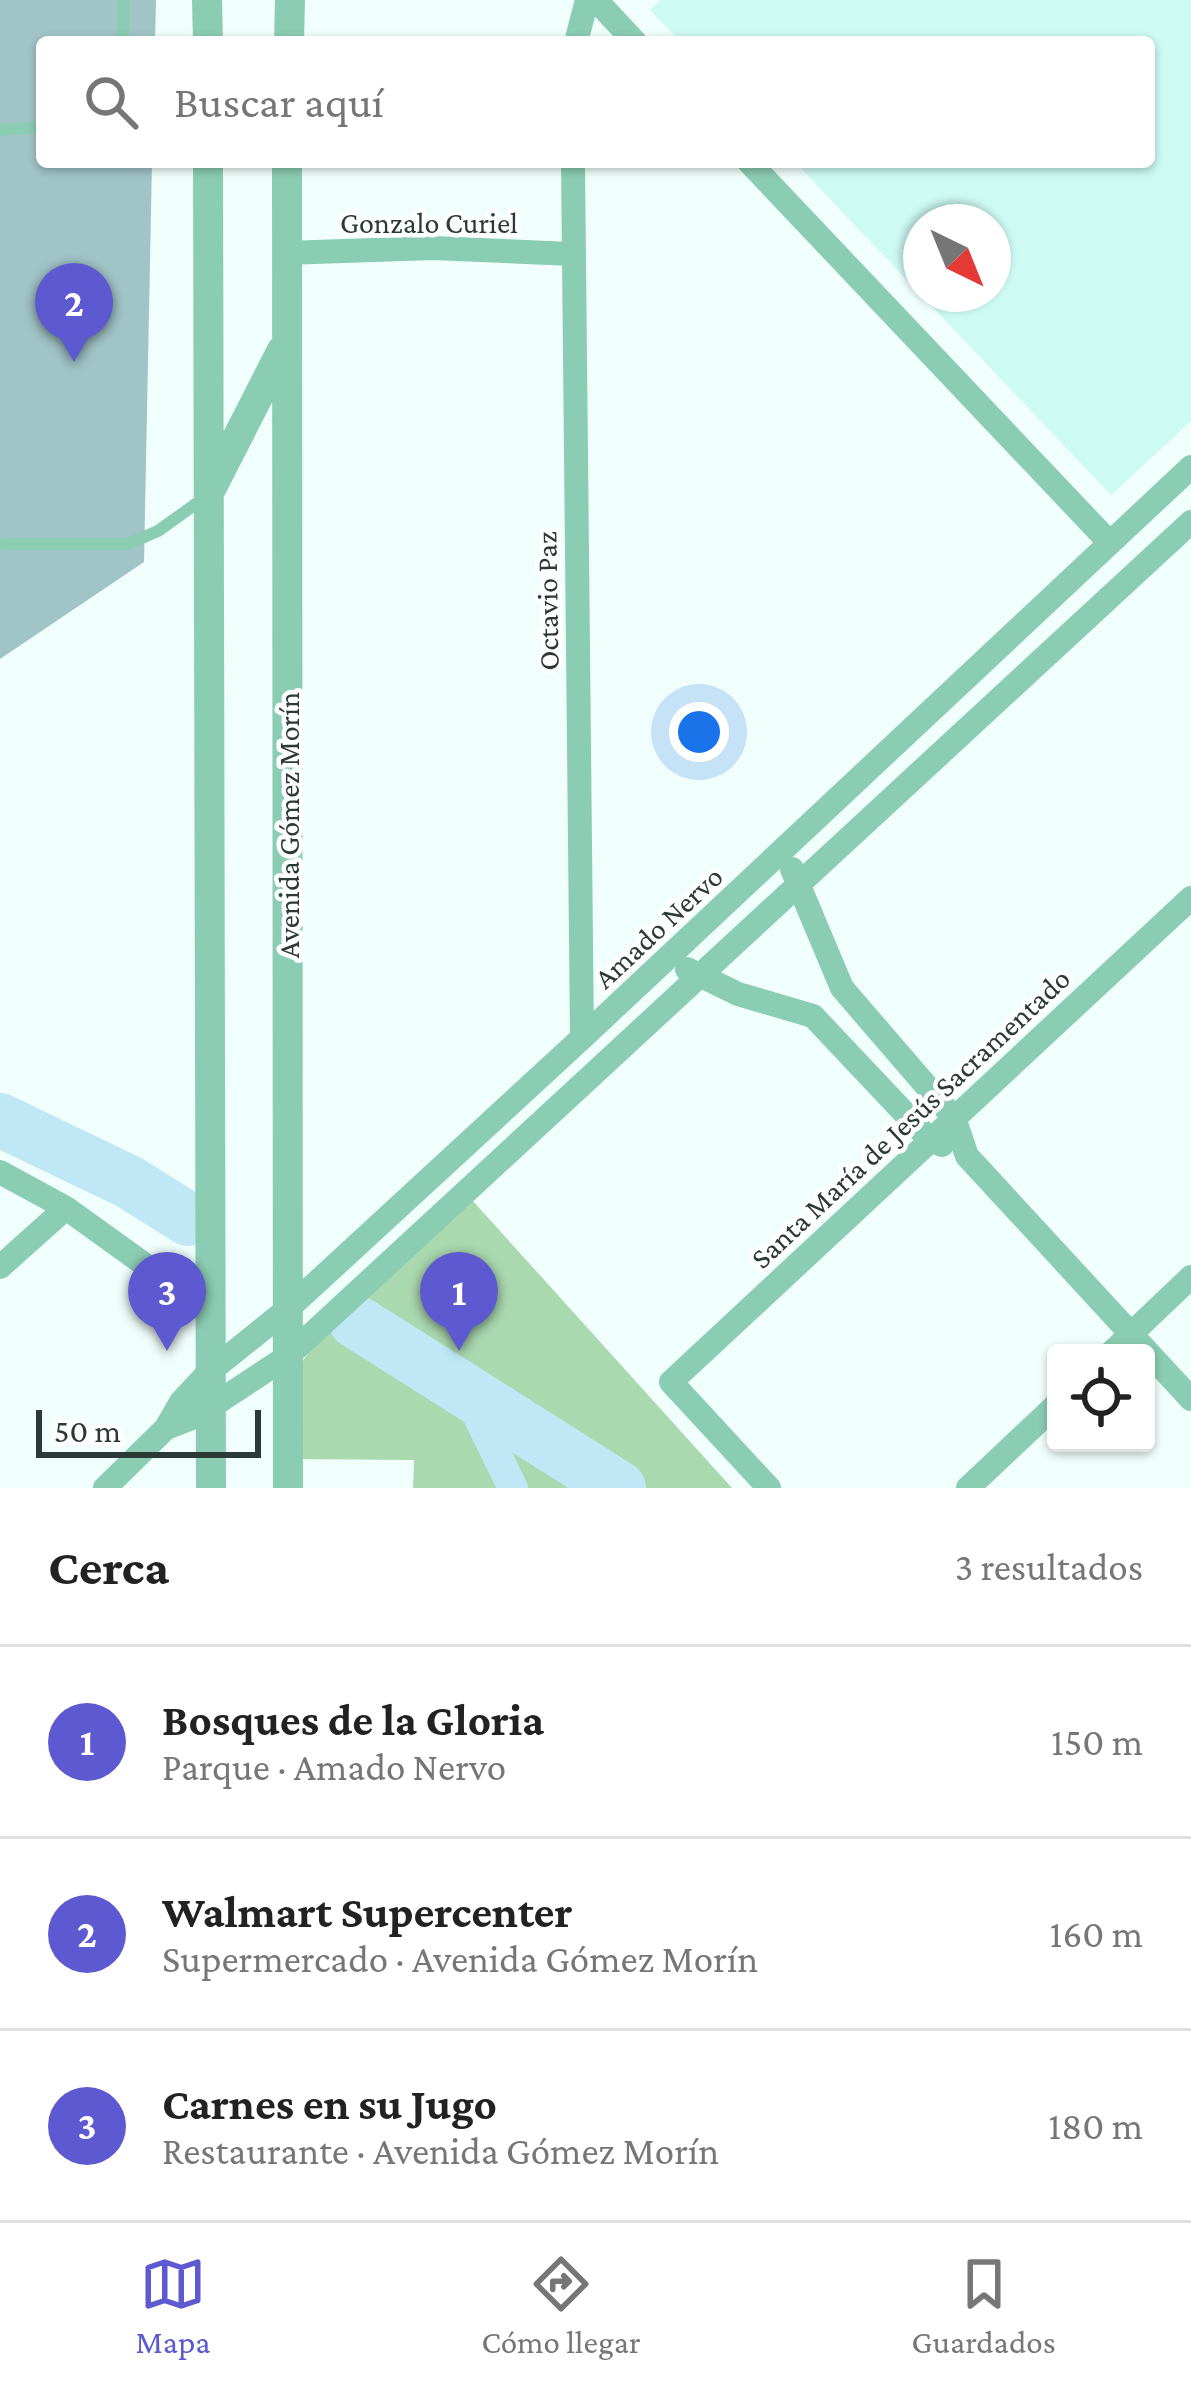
<!DOCTYPE html>
<html lang="es">
<meta charset="utf-8">
<style>
:root{--surface:#fff;--page:#f6f6f6;--text:#222;--muted:#767676;--line:#e0e0e0;--accent:#5c59d1}
body{margin:0;font-family:"Crimson Pro",serif;background:var(--page);color:var(--text)}
.controls{position:absolute;right:36px;bottom:36px;display:grid;overflow:hidden;border-radius:12px;box-shadow:0 3px 9px #0004}
.controls button{width:108px;height:108px;display:grid;place-items:center;padding:0;border:0;border-bottom:3px solid var(--line);background:var(--surface);color:var(--text);font:60px sans-serif}
.compass{position:absolute;left:903px;top:204px;width:108px;height:108px;border-radius:50%;background:var(--surface);box-shadow:0 3px 9px #0004;rotate:137deg}
.scale{position:absolute;left:36px;bottom:30px;width:225px;box-sizing:border-box;padding-left:12px;border:6px solid #2b3937;border-top:0;font-size:33px;line-height:42px;white-space:nowrap;color:#2b3937;-webkit-text-stroke:9px #fff;paint-order:stroke}
.you{position:absolute;left:699px;top:732px;width:42px;height:42px;margin:-30px;border:9px solid #fff;border-radius:50%;background:#1a73e8;box-shadow:0 0 0 18px #1a73e833}
.badge{display:grid;place-items:center;width:78px;height:78px;border-radius:50%;background:var(--accent);color:#fff;font-size:39px;font-weight:700}
.pin{position:absolute;translate:-50% -99px;filter:drop-shadow(0 3px 6px #0008)}
.pin::after{content:'';position:absolute;top:63px;width:42px;height:36px;background:inherit;clip-path:polygon(0 0,100% 0,50% 100%)}
.list{margin:0;padding:0;list-style:none}
h2{display:flex;justify-content:space-between;align-items:center;height:156px;margin:0;padding:0 48px;font-size:51px}
h2 small{font-size:39px;font-weight:400;color:var(--muted)}
.list li{display:grid;grid-template-columns:78px 1fr auto;gap:36px;align-items:center;box-sizing:border-box;height:192px;padding:0 48px;border-top:3px solid var(--line)}
.list b{display:block;font-size:45px;white-space:nowrap}
.list p{margin:0;font-size:39px;white-space:nowrap;color:var(--muted)}
.list em{font-size:39px;font-style:normal;color:var(--muted)}
.icon{flex:none;width:66px;height:66px;fill:none;stroke:currentColor;stroke-width:2;stroke-linecap:round;stroke-linejoin:round}
.map{position:relative;flex:none;width:1191px;height:1488px;overflow:hidden}
.search{position:absolute;background:var(--surface);box-shadow:0 3px 9px #0004;left:36px;right:36px;top:36px;height:132px;display:flex;align-items:center;gap:30px;box-sizing:border-box;padding:0 42px;border-radius:12px;color:var(--muted);font-size:45px}
.sheet{height:732px;background:var(--surface)}
nav{display:flex;justify-content:space-around;align-items:center;box-sizing:border-box;height:168px;border-top:3px solid var(--line);background:var(--surface);font-size:33px;color:var(--muted)}
nav a{display:grid;justify-items:center;gap:6px}
nav .on{color:var(--accent)}
.map>svg:first-child{display:block}
</style>
<div class="map">
<svg width="1191" height="1488" viewBox="0 0 1191 1488">
<rect width="100%" height="100%" fill="#f0fefc"/>
<path fill="#cdfaf3" fill-rule="evenodd" d="M660,0H1191V421L1111,495L795,162H1149V42H681L650,10ZM921,222H993V294H921Z"/>
<path fill="#aad8af" d="M472,1200L732,1488H413L414,1460L293,1459L302,1362L317,1341Z"/>
<g fill="none" stroke-linecap="round" stroke-linejoin="round">
<path stroke="#c0e7f6" stroke-width="30" d="M463,1386L513,1488"/>
<path stroke="#c0e7f6" stroke-width="54" d="M0,1120L129,1182L188,1219
M355,1321L619,1488"/>
</g>
<path fill="#a1c4c7" d="M0,0H156L155,42H42V162H152L144,562L0,659Z"/>
<g fill="none" stroke-linecap="round" stroke-linejoin="round">
<path stroke="#8bcdb2" stroke-width="12" d="M123,42V0
M0,130L42,127
M3,544H128L158,531L204,498"/>
<path stroke="#8bcdb2" stroke-width="24" d="M596,0L635,42
M576,42L587,0
M573,162L582,1038
M749,162L1109,542
M285,253L433,248L572,254
M792,869L842,988L954,1118L967,1156L1191,1399
M687,969L738,994L813,1016L930,1140L942,1145
M0,1172L66,1208L166,1280L208,1292
M0,1267L66,1208
M1111,1353L1191,1277
M166,1428L197,1416L288,1356L1191,522
M105,1488L166,1428L181,1402L208,1373L290,1307L582,1038L1191,467
M769,1488L671,1382L1191,898
M968,1488L1056,1405"/>
<path stroke="#8bcdb2" stroke-width="30" d="M207,0L208,42
M289,42L290,0
M208,162L211,1488
M287,162L288,1488
M211,489L282,350"/>
</g>
<g text-anchor="middle" dominant-baseline="central" stroke-width="9" stroke-linejoin="round" paint-order="stroke">
<g font-size="30" fill="#2b3937" stroke="#fff">
<text x="429" y="222">Gonzalo Curiel</text>
<text transform="translate(547 601) rotate(-91)">Octavio Paz</text>
<text transform="translate(288 825) rotate(-90)">Avenida Gómez Morín</text>
<text transform="translate(658 927) rotate(-43)">Amado Nervo</text>
<text transform="translate(910 1118) rotate(-43)">Santa María de Jesús Sacramentado</text>
</g>
</g>
</svg>
<div class="controls">
<button><svg class="icon" aria-label="locate" viewBox="0 0 24 24"><circle cx="12" cy="12" r="6"/><path d="M12 2v4M12 18v4M2 12h4M18 12h4"/></svg></button>
</div>
<svg class="compass" viewBox="-18 -18 36 36"><path d="M0-13l5 13h-10z" fill="#e53935"/><path d="M0 13l5-13h-10z" fill="#767676"/></svg>
<div class="scale">50 m</div>
<div class="you"></div>
<div class="pin badge" style="left:459px;top:1351px">1</div>
<div class="pin badge" style="left:74px;top:362px">2</div>
<div class="pin badge" style="left:167px;top:1351px">3</div>
<div class="search"><svg class="icon" aria-label="search" viewBox="0 0 24 24"><circle cx="10" cy="10" r="6"/><path d="M15 15l6 6"/></svg>Buscar aquí</div>
</div>
<section class="sheet">
<h2>Cerca<small>3 resultados</small></h2>
<ul class="list">
<li><span class="badge">1</span><div><b>Bosques de la Gloria</b><p>Parque · Amado Nervo</p></div><em>150 m</em></li>
<li><span class="badge">2</span><div><b>Walmart Supercenter</b><p>Supermercado · Avenida Gómez Morín</p></div><em>160 m</em></li>
<li><span class="badge">3</span><div><b>Carnes en su Jugo</b><p>Restaurante · Avenida Gómez Morín</p></div><em>180 m</em></li>
</ul>
</section>
<nav>
<a class="on"><svg class="icon" aria-label="map" viewBox="0 0 24 24"><path d="M3 6l6-2 6 2 6-2v14l-6 2-6-2-6 2zM9 4v14M15 6v14"/></svg>Mapa</a>
<a><svg class="icon" aria-label="directions" viewBox="0 0 24 24"><path d="M12 3l9 9-9 9-9-9zM9 14v-3h6M13 9l2 2-2 2"/></svg>Cómo llegar</a>
<a><svg class="icon" aria-label="saved" viewBox="0 0 24 24"><path d="M7 4h10v16l-5-4-5 4z"/></svg>Guardados</a>
</nav>
